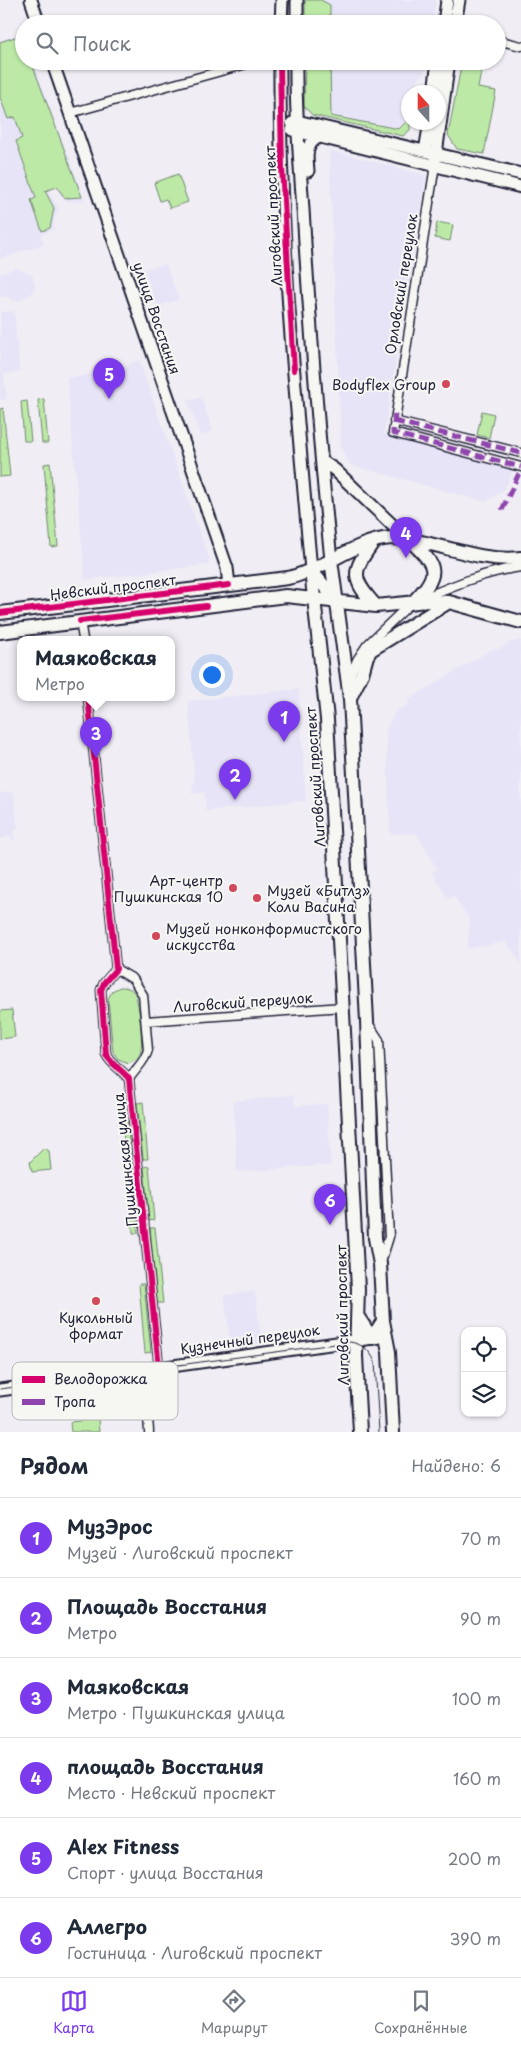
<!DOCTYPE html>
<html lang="ru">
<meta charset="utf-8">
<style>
:root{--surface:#fff;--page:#f2f2f3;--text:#1f2937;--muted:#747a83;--line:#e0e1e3;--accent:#7c3aed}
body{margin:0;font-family:"Playpen Sans",sans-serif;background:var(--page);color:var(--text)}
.controls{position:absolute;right:15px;bottom:15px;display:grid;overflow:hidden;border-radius:10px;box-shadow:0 1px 4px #0004}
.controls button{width:45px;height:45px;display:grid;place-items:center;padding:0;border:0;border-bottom:1px solid var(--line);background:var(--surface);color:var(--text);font:25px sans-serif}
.compass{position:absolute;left:401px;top:85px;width:45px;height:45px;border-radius:50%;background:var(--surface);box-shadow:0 1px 4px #0004;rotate:339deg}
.you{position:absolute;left:211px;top:674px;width:18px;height:18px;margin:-12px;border:4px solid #fff;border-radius:50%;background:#1a73e8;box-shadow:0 0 0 8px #1a73e833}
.badge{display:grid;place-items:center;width:32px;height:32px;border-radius:50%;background:var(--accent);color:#fff;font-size:16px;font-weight:700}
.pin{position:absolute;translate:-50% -41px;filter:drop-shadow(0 1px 2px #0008)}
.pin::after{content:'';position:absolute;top:26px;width:18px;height:15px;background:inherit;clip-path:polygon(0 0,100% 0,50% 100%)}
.popup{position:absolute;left:17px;top:636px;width:158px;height:65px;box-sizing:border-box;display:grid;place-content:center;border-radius:10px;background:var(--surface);filter:drop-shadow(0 1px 4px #0005);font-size:16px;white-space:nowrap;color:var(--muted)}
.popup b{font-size:19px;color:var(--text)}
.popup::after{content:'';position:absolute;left:50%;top:100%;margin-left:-10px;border:10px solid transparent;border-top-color:var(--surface)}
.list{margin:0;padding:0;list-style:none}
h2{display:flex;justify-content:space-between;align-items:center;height:65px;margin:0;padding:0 20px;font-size:21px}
h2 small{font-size:16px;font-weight:400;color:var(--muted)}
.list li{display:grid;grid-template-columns:32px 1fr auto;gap:15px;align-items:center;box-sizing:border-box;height:80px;padding:0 20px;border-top:1px solid var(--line)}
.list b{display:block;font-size:19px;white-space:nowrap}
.list p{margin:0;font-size:16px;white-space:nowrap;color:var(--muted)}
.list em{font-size:16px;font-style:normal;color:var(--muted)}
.icon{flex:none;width:28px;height:28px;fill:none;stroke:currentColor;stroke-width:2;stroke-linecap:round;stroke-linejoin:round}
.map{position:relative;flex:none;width:521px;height:1432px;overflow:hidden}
.search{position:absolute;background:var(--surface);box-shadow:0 1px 4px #0004;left:15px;right:15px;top:15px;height:55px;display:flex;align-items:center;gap:12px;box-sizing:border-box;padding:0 18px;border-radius:28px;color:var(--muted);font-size:19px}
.sheet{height:545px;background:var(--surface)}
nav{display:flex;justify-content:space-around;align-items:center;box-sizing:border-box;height:70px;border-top:1px solid var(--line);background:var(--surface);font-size:14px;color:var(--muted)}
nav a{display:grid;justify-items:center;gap:2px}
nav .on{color:var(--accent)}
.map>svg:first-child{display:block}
</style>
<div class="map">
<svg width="521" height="1432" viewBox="0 0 521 1432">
<rect width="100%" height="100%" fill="#f0eef4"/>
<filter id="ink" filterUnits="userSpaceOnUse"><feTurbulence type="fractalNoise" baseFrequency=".02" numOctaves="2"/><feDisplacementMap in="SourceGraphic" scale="10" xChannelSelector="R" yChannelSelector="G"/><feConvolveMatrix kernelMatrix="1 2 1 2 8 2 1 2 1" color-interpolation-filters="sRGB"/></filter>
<g filter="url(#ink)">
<path fill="#e8e4f7" d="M305,0H436L433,24H305Z
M23,33L24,61H33L85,201L69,202L64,200L56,189L48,191L59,209L54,220L55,229L41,235L44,244L0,259V40Z
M305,61H426L424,73L418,80L417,92H408L410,130L403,136L312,115L304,106Z
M329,150L426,175L384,434L513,469L505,489L486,502L350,465L341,447Z
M166,264L179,300L157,306L144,269Z
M16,268L32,275L35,284L33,293L19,301L11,300L7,296L0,297V274Z
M14,311L20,372L4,374L7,399L0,400V312Z
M139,360L210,561L208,565L85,580L67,378L112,371Z
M201,397L213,431L200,436L188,401Z
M521,640V963L506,942L467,949L470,921L454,896L448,899L432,873L437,869L416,833L390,834L386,730L395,712L409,704L407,700L494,648L496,650L511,642Z
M299,689L306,801L206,811L204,793L192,794L194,777L188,701Z
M8,792L14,793L18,830L13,831L15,840H12L11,836L0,839V793Z
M294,1095L295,1106L327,1104L331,1165L237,1172L233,1101Z
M255,1291L262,1343L231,1347L224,1295Z"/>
<path fill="#bde9a7" stroke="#708671" d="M305,0H321L330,5V24H305Z
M21,35L24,43V61H31L82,197L65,198L57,187L45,191L54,208L50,228L42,231L31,200L36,198L16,141L22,138L15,117L8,119L0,97V42Z
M305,61H330L331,116L399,129L408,120L410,123V130L403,136L312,115L304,106Z
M462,61H483L478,88L496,91L484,154L457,149L448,135Z
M178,174L188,202L170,208L166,199L160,201L154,183Z
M437,222L453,225L450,241L435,238Z
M44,399L48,443H42L38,400Z
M27,401L31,441H24L21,402Z
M3,408L10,476L0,477V409Z
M482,411L494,414L489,438L477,435Z
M50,463L58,546L51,547L44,464Z
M120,987C126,987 130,988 134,992C139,999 144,1047 140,1054C138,1059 133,1061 128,1063L118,1059L113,1052L108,999L112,991Z
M12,1010L15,1037L0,1039V1011Z
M143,1102L148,1159H143L137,1103Z
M121,1111H126L131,1160L126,1161Z
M44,1148L49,1151L51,1170L32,1172L30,1162Z
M149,1166L154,1220L149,1221L144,1167Z
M127,1169H132L138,1233H133Z
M150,1228H155L163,1303H157Z
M139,1284H144L151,1352L145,1353Z
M98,1419L99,1432H71L70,1422Z"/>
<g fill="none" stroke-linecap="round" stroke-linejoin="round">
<g stroke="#22223b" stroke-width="11">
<path id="street" d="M497,40L521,46
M70,113L257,61
M435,165L393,433L521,467
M394,421L521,453
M421,599C452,586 487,571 521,567
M80,621L83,639
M349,679L357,660L367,645L410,604
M88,697L116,969L104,983L101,990L106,1054C111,1065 122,1069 129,1079L159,1367
M116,969L133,979L143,995L148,1050C145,1062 136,1068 129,1079
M146,1021L343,1007
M368,1023L379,1040L389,1237L382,1259
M145,1369L149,1432"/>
</g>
<g stroke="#22223b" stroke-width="15">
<path id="secondary" d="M31,0L39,24
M281,24L282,0
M297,24V0
M444,24L447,0
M455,24L459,0
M52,61L227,568L229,585
M280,61C279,230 296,402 311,570
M296,61C295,122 302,182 305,243C312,349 320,454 331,560
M434,92L438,61
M292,123L297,121L521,174
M292,130L521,187
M425,151L430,122
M435,161L449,61
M308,171C307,157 304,144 319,137
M322,461L335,470L408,540
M0,1390L380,1337"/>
</g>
<g stroke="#22223b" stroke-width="16">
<path id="primary" d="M374,541C352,571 350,578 376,606
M410,541C439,566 440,575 412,603
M331,560L350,699L367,1021L375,1238L380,1264L383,1321L389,1352L393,1432
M311,570L327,719L358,1289L356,1356L360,1432
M311,570L338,603
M0,613L288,578C324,570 355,540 392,538C404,538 415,541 426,543C457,550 489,562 521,558
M0,632L286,596L376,606L427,601L449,602L521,622
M350,698L362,674L367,656L371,650L449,602
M358,1317L372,1338L383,1321"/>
</g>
<use href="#street" stroke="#f6f6f2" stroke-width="8"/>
<use href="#secondary" stroke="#f6f6f2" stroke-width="11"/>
<use href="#primary" stroke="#f6f6f2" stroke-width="12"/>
<path stroke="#22223b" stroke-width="1" d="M0,1389L350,1342C362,1344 370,1350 375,1362L379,1432"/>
<path stroke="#8e44ad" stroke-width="5" stroke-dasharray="10 5" stroke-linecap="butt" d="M395,414L393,433L521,467
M394,421L521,453
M502,510L521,469"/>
<g stroke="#f6f6f2" stroke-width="9">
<path id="cycleway" d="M280,61L282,167L294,370
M0,613L229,585
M80,621L206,606
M88,697L116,969L104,983L101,990L106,1054C111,1065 122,1069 129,1079L159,1367"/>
</g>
<use href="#cycleway" stroke="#d6006c" stroke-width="6"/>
</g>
</g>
<g fill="#d1495b" stroke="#f6f6f2" stroke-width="2">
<circle cx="446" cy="384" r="5"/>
<circle cx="233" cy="888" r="5"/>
<circle cx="257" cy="898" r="5"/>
<circle cx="156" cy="936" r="5"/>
<circle cx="96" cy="1301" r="5"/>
</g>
<g text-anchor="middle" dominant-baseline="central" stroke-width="4" stroke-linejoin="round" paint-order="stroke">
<g font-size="14" fill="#22223b" stroke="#f6f6f2">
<text transform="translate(273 216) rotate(-93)">Лиговский проспект</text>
<text transform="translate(401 284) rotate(-81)">Орловский переулок</text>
<text transform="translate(157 318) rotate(71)">улица Восстания</text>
<text transform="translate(113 587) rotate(-7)">Невский проспект</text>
<text transform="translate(315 777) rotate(-94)">Лиговский проспект</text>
<text transform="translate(243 1002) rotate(-4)">Лиговский переулок</text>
<text transform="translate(125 1160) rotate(-96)">Пушкинская улица</text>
<text transform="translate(342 1315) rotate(-91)">Лиговский проспект</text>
<text transform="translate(250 1339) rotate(-8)">Кузнечный переулок</text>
</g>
<g font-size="14" fill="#22223b" stroke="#f6f6f2" text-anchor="end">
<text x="436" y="384">Bodyflex Group</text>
<text x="223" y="880">Арт-центр<tspan x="223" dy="16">Пушкинская 10</tspan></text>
<text x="267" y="890" text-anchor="start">Музей «Битлз»<tspan x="267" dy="16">Коли Васина</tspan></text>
<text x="166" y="928" text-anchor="start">Музей нонконформистского<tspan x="166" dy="16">искусства</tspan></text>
<text x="96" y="1317" text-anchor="middle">Кукольный<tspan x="96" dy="16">формат</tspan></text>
</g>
</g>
<rect x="12" y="1362" width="166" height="58" rx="8" fill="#f6f6f2" stroke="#b6b6bb" stroke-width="1"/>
<rect x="22" y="1376" width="23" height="7" fill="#d6006c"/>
<rect x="22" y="1399" width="23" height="6" fill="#8e44ad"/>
<g font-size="14" fill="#22223b">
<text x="54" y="1384">Велодорожка</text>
<text x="54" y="1407">Тропа</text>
</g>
</svg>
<div class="controls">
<button><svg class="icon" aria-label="locate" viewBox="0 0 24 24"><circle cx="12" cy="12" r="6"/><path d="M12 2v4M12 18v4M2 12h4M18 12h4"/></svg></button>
<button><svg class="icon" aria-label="layers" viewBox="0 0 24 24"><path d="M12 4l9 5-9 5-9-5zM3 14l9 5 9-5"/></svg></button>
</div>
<svg class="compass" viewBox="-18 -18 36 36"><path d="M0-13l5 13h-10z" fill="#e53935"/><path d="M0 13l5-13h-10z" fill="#747a83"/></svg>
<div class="you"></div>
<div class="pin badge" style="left:284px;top:742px">1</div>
<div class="pin badge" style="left:235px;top:800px">2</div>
<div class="pin badge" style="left:96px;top:758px">3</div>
<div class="popup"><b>Маяковская</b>Метро</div>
<div class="pin badge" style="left:406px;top:558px">4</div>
<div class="pin badge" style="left:109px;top:399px">5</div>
<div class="pin badge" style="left:330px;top:1225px">6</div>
<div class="search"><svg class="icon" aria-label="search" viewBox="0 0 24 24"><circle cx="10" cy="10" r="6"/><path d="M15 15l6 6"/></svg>Поиск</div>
</div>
<section class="sheet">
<h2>Рядом<small>Найдено: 6</small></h2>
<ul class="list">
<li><span class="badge">1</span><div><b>МузЭрос</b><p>Музей · Лиговский проспект</p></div><em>70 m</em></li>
<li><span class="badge">2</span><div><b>Площадь Восстания</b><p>Метро</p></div><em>90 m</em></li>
<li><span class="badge">3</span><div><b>Маяковская</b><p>Метро · Пушкинская улица</p></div><em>100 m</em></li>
<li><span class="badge">4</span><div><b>площадь Восстания</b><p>Место · Невский проспект</p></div><em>160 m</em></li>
<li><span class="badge">5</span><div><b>Alex Fitness</b><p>Спорт · улица Восстания</p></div><em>200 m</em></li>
<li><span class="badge">6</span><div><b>Аллегро</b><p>Гостиница · Лиговский проспект</p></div><em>390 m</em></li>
</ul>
</section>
<nav>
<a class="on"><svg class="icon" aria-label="map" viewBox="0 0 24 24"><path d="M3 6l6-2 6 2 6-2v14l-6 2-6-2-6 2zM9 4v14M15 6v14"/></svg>Карта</a>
<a><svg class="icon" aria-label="directions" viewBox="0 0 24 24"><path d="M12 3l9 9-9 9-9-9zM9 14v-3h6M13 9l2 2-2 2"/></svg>Маршрут</a>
<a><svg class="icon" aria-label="saved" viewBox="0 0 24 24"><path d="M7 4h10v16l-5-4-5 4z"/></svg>Сохранённые</a>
</nav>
